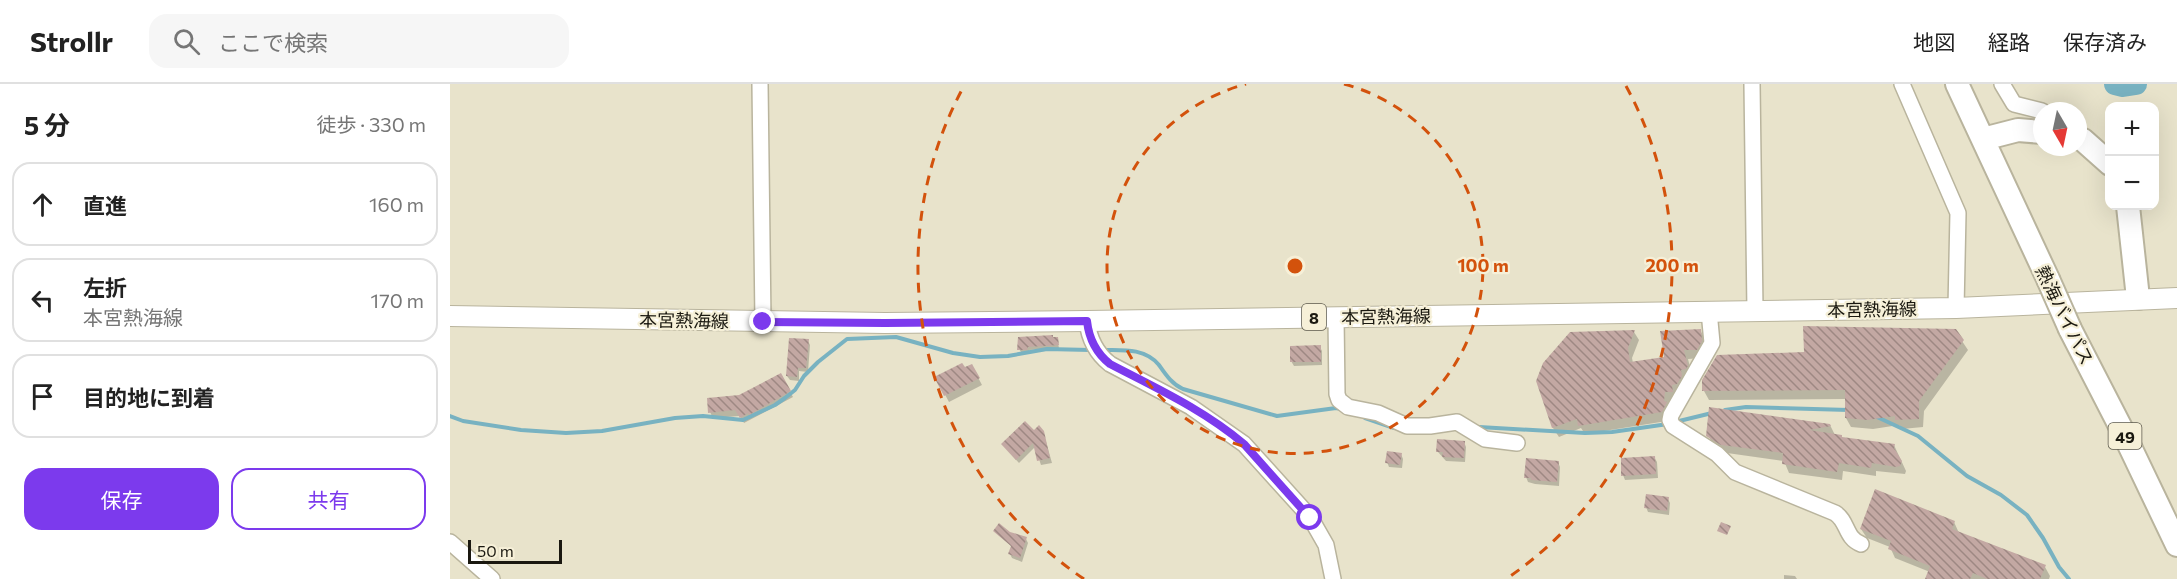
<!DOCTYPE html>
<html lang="ja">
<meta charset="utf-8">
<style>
:root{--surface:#fff;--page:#f6f6f6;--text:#222;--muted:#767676;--line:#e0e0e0;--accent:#7c3aed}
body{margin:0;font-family:Commissioner,"Noto Sans JP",sans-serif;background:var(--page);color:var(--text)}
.controls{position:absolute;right:18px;top:18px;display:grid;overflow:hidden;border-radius:12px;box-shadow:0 6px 24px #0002}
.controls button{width:54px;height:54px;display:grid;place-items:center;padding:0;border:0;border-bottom:2px solid var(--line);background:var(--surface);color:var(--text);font:30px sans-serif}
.compass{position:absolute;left:1583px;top:18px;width:54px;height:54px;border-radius:50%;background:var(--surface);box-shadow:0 6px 24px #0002;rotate:171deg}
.scale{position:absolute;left:18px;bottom:15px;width:94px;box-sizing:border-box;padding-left:6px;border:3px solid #1a1810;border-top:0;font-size:16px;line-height:21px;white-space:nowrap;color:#1a1810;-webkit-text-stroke:4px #f6f0d8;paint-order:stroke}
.stop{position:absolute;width:18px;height:18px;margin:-14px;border:4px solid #7c3aed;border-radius:50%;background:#fff}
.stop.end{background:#7c3aed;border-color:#fff;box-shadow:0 2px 6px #0008}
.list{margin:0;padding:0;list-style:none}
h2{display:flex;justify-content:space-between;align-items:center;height:78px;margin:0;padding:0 24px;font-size:26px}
h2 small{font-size:20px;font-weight:400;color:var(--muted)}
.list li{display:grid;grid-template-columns:39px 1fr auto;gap:18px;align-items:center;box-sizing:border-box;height:84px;margin:0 12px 12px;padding:0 12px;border:2px solid var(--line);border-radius:18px}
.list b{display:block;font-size:22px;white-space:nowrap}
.list p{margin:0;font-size:20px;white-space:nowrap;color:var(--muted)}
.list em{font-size:20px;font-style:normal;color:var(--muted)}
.actions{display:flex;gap:12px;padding:18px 24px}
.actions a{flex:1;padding:14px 0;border:2px solid var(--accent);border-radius:18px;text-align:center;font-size:21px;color:var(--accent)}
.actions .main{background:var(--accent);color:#fff}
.icon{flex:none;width:33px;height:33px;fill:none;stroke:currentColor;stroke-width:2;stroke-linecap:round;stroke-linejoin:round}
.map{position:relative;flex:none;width:1727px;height:495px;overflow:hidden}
header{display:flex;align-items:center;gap:36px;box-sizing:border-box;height:84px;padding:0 30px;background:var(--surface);border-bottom:2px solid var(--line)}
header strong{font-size:28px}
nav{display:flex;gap:33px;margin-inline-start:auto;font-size:21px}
.search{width:420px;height:54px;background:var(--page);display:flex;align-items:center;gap:15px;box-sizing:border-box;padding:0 21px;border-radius:18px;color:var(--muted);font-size:22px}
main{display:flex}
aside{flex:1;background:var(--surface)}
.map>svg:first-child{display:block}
</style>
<header>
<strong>Strollr</strong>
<div class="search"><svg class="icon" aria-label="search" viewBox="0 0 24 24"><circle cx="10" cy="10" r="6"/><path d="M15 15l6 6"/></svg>ここで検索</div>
<nav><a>地図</a><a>経路</a><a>保存済み</a></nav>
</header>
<main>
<aside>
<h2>5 分<small>徒歩 · 330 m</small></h2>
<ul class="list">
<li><svg class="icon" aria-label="ahead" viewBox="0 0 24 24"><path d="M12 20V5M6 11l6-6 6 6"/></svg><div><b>直進</b></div><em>160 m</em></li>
<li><svg class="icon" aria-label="left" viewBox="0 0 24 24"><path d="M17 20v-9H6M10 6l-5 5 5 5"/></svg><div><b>左折</b><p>本宮熱海線</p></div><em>170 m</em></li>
<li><svg class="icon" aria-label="arrive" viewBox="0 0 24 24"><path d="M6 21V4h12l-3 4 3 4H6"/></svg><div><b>目的地に到着</b></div></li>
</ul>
<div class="actions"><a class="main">保存</a><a>共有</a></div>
</aside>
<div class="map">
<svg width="1727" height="495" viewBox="0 0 1727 495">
<defs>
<pattern id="building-back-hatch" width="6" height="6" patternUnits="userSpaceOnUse" patternTransform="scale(1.5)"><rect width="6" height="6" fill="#c3a8a3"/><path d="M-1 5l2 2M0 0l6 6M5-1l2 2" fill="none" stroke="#9e8883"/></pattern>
</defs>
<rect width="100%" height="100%" fill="#e8e3cb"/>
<path fill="#0003" d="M1250,246L1255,255L1252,274L1238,275L1242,291L1227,316L1219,317L1217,337L1135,350L1131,344L1109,353L1103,344L1088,297L1184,248L1189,256L1182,274L1183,279L1215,274Z
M607,254L609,264L579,266V269L571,268L569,265Z
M358,257L360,261L358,288L349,287V297L340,296L337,292Z
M1512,257L1518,266L1474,327L1473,343L1452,345L1449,341L1423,345L1401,343L1396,334V315L1259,316L1254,307L1356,269Z
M870,263L872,267V281L844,282L841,277Z
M522,282L532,301L499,318L486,294Z
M330,291L343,313L294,339L290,332L263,334L260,328Z
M1380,341L1385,351L1393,354L1444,361L1456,387L1455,390L1426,387V392L1393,387L1392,396L1339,389L1334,377L1277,369L1263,360L1258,351Z
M593,347L602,379L591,381L585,363L569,379L553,361L584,348Z
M1014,358L1016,363L1015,378L996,377L988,368Z
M951,370L953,375L952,384L939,383L937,378Z
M1204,373L1207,378L1208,394L1175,396L1173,391Z
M1108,378L1110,383L1109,402L1085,400L1078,398L1076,393Z
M1218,415L1220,419L1219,431L1198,428L1196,423Z
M1504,438L1509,449L1595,483L1600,492L1599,495H1477L1480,488L1445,474L1440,463L1417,454L1411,445Z
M545,447L559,449L576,455L578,459L572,478L562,474L560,470L562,463Z
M1334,491L1345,492L1347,495H1334Z"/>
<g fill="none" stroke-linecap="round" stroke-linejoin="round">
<path stroke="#78b2c1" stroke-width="4" d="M654,266C673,266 695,264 709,281C716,291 722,300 733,305L827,332L886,324L891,325
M1275,326L1296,323L1399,326
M0,332L13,337L71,346L116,349L152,347L225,334L253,332L293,336L325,321L335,314L345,306L354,292L368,278L397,255L446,253L503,269L530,273L558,272L597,265L640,266
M1427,333L1468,352L1517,392L1551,411L1577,431L1593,454L1609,483L1619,495
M915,334L944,344
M1225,338L1262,329
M1029,343L1135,349L1162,348L1218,340"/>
<path stroke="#78b2c1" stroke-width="22" d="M1665,0L1673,2L1686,0"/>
</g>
<path fill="url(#building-back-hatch)" d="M1353,242L1506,245L1514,256L1469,317V335L1445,336V332L1417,336L1395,334V306L1252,307V296L1267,271L1354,268Z
M1251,245L1252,257L1247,266H1234L1238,282L1236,285L1231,286L1232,292L1227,300L1222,301L1223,308H1215L1214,317L1217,318L1212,328L1128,342L1127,335L1102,344L1086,297L1093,279L1120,248L1185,246L1178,264L1180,278L1214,273L1210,247Z
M603,251V253H608L609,261L578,263L577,266H567L568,253Z
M339,254L359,255L356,284H348L347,293L336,292Z
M871,261V278H840V262Z
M512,279L515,283L522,280L530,294L494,312L484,293Z
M331,289L341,307L299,331L298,329L290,334L285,326L258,329L257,314L289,311Z
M1259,323L1380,340L1381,342L1359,346L1392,351V353L1445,360L1444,364L1452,377L1450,382L1446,383L1422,379L1421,384L1389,379L1387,388L1332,380L1333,369L1271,361L1256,352Z
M575,337L584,346L589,341L594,347L600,374L587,377L583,359L566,376L551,360Z
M987,355L1015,357L1014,374L992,373L993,368H986Z
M937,367L952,369L950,381L935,379Z
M1205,372L1206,390L1171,392V374Z
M1076,374L1109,377L1107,398L1081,396V394H1074Z
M1425,405L1505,437L1502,445L1596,481L1590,495H1537L1523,489L1520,495H1475L1480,482L1438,465L1441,457L1410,445Z
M1196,410L1219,413L1217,427L1194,424Z
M1271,438L1281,442L1277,451L1267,447Z
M549,439L560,448L577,453L570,474L558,470L561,462L543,447Z"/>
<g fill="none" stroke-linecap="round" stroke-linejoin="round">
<g stroke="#b9b49d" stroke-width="18">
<path id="minor" d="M310,0L313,238
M1302,0L1305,227
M1452,0L1508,129L1506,224
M1552,0L1564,20L1592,27
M1259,227L1262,259L1221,331L1220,336L1223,342L1267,370L1285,388L1385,429C1398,437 1395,454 1411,460
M886,233L887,310L889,316L898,323L928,329L957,342H980L1007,338L1035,355L1067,359
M637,237C639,255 646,269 660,280L741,323L794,360L860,433L876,461L883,495
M0,458L42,495"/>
</g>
<g stroke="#b9b49d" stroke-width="22">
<path id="major" d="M0,232L435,239L637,237L1506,224L1727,214"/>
</g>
<g stroke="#b9b49d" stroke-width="26">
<path id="highway" d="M1507,0L1598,195
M1628,54L1633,56L1660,80
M1533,55L1568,46L1592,48
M1678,122L1688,214
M1620,245L1671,344L1727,461"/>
</g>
<use href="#minor" stroke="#fff" stroke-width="15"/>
<use href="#major" stroke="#fff" stroke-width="20"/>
<use href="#highway" stroke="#fff" stroke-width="22"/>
<g stroke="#b9b49d" stroke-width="26" stroke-linecap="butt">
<path id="highway-bridge" d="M1598,195L1620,245"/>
</g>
<use href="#highway-bridge" stroke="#fff" stroke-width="22"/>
</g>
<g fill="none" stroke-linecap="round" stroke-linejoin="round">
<path stroke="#7c3aed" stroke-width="8" d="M313,238L435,239L637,237C639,255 646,269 660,280C706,304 754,326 794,360L860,434"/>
</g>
<g fill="none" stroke="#d3520c" stroke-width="3" stroke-dasharray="10 8">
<path d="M894 0A188 188 0 1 1 796 0"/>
<path d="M634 495A377 377 0 0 1 514 2M1176 2A377 377 0 0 1 1056 495"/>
</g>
<g text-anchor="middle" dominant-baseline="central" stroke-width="4.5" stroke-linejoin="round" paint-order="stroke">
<g fill="#f6f0d8" stroke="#5c594c" stroke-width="1.5">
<rect x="852" y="220" width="24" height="26" rx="4.5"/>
<rect x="1658.5" y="339" width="33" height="26" rx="4.5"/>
</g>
<g font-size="16" font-weight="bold" fill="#1a1810">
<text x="864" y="233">8</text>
<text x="1675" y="352">49</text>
</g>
<g font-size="18" fill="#1a1810" stroke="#f6f0d8">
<text transform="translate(1422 225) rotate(-1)">本宮熱海線</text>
<text transform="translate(1615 231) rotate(64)">熱海バイパス</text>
<text transform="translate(936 232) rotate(-1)">本宮熱海線</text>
<text transform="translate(234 236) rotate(1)">本宮熱海線</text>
</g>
</g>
<circle cx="845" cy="182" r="9" fill="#d3520c" stroke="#f6f0d8" stroke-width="3"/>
<g font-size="18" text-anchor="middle" font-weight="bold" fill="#d3520c" stroke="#f6f0d8" stroke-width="4.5" stroke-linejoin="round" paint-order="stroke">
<text x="1033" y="188">100 m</text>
<text x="1222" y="188">200 m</text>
</g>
</svg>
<div class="controls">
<button>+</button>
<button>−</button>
</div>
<svg class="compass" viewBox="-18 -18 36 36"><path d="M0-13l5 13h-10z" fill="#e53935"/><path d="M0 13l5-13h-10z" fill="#767676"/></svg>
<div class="scale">50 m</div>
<div class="stop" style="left:860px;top:434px"></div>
<div class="stop end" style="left:313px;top:238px"></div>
</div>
</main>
